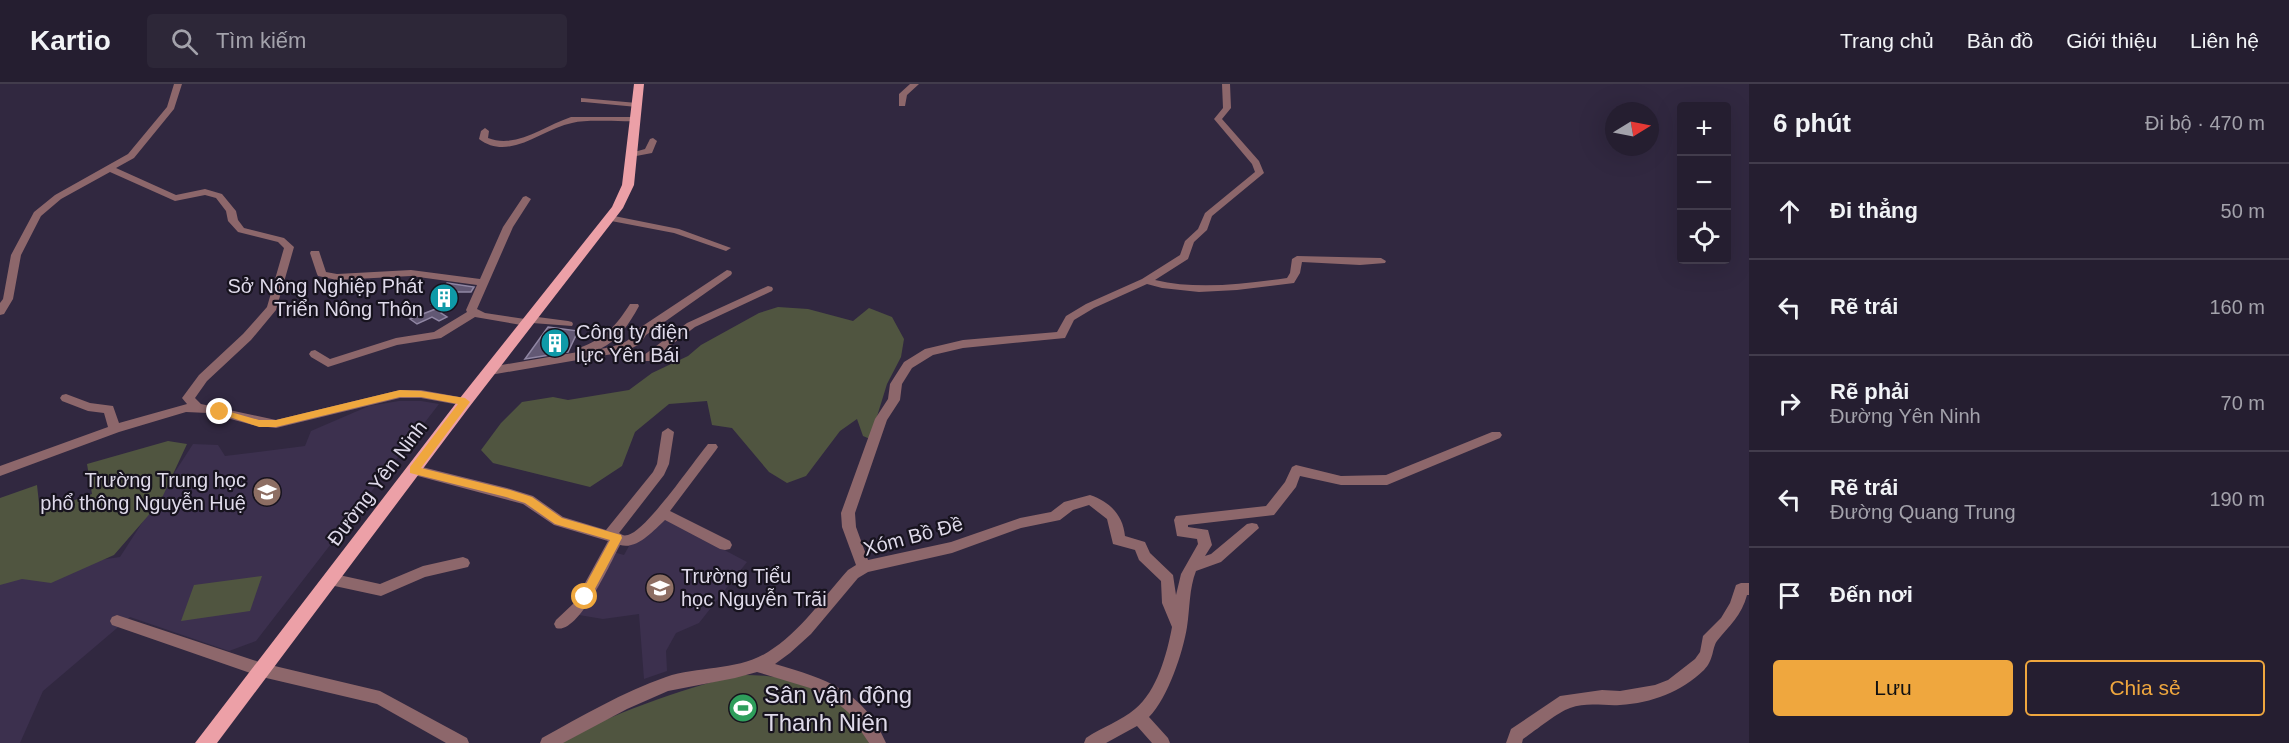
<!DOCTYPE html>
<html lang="vi">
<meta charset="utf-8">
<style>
:root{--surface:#251e30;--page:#2d2738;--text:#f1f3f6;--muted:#a3a2ab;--line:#423c4c;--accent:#efa73e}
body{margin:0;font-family:Arial,sans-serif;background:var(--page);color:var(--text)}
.controls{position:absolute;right:18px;top:18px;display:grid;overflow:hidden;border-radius:6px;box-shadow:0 6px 24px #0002}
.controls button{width:54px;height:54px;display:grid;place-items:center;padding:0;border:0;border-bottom:2px solid var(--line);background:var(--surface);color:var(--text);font:30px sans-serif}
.compass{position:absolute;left:1605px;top:18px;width:54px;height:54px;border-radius:50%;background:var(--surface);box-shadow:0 6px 24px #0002;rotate:80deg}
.stop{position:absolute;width:18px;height:18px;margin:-14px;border:4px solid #efa73e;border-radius:50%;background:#fff}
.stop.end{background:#efa73e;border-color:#fff;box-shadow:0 2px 6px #0008}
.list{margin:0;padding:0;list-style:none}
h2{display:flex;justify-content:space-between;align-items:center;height:78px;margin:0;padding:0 24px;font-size:26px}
h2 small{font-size:20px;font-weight:400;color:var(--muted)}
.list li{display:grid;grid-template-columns:39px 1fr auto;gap:18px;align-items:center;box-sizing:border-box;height:96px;padding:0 24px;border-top:2px solid var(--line)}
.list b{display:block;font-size:22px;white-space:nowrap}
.list p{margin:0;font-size:20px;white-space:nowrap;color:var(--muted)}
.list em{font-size:20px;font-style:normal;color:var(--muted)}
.actions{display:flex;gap:12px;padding:18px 24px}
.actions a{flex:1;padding:14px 0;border:2px solid var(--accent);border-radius:6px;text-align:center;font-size:21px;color:var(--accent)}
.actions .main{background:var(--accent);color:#111}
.icon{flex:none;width:33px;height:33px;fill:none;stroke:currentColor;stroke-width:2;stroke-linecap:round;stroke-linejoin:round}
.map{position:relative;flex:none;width:1749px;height:659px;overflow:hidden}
header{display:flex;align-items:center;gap:36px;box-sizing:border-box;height:84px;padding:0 30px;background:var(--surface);border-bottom:2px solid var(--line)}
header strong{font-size:28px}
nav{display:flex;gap:33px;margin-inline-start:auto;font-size:21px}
.search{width:420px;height:54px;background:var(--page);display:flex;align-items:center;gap:15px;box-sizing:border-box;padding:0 21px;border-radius:6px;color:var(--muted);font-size:22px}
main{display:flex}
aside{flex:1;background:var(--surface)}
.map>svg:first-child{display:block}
</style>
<header>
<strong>Kartio</strong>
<div class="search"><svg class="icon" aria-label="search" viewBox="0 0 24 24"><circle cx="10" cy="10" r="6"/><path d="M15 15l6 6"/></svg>Tìm kiếm</div>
<nav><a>Trang chủ</a><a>Bản đồ</a><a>Giới thiệu</a><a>Liên hệ</a></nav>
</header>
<main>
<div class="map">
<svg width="1749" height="659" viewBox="0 0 1749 659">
<rect width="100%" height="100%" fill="#312840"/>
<path fill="#3c304e" d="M399,317H421L439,320L256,557L229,567L130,533L43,607L20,659H0V491L120,473L193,360L218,361L225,372L305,362L311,347L369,322Z
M664,434L747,478L699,539L676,549L666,567L667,587L644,595L639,530L603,535L579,531L613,468L624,471L629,462Z"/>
<path fill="#505540" d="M778,223L808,225L853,237L869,224L892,233L904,255L901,273L887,300L870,355L863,352L857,335L840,347L806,392L787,399L769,388L732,344L712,341L707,317L669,320L635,348L622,382L590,403L493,379L481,366L501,339L522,318L553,313L568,316L629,306L652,289L688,272L701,261L759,229Z
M168,357L187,360L160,418L114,471L51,499L22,495L0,501V414L37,401L40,428L92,410L87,380Z
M262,492L250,527L181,537L194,501Z
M739,591C781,590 828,600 856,635C862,641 865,651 869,659H557C606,632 684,604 739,591Z"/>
<path fill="#625874" stroke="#9086a3" stroke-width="1.5" d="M447,199L474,203L471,208H457L441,229L447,233L439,237L432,233L417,240L410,235L438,224L431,220Z
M548,243L578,247L568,268L525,275Z"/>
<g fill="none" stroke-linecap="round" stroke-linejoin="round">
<path fill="#8d676b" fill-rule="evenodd" d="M174,0H182L174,25L134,74L116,84L176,111L205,105L222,110L236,127L238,136L244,144L284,154L294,163L276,226L251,256L207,297L195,314L201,320L276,336L400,306H421L465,314L471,318L469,321L465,322L421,314H400L276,344L253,341L208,329L186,328L119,348L0,392V382L108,343L104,329L88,327L62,317L60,314L62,311L66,310L90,319L113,322L119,339L187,320L182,314L199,291L243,250L267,223L284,164L278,158L238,148L228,137L226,127L216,114L205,111L175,117L110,88L61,115L41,132L21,171L13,215L4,230L0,231V219L3,215L11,171L34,128L55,111L128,70L167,23Z
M910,0H919L907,11L905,22H899V10Z
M1222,0H1230L1231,24L1222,35L1259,77L1264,89L1212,132L1207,146L1194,158L1188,175L1155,196C1197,206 1244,200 1287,194L1290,189L1292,175L1297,172L1381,174L1386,177L1385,179L1360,181L1302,178L1300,189L1294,199L1237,206L1199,208L1162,204L1147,200L1094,224L1074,236L1065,254L963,264L933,271L912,284L902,300L900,316L887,336L855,429L856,443L868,476L951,458L1020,434L1051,428L1064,418L1090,411C1110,418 1123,431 1125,452L1145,458L1150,469L1173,491L1176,511L1181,490L1198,460L1197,455L1177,452L1174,436L1176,432L1266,422L1285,398L1292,383L1296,381L1341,392L1386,391L1492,348H1500L1502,351L1500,354L1387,401H1341L1300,392L1296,403L1274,431L1188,441V443L1208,446L1212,461L1205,472L1211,470L1247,440L1252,439L1257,440L1259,444L1221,478L1196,487C1189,505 1190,524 1187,543C1183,568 1168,614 1149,633L1168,654L1170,659H1152L1137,642L1106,659H1084L1086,654C1102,643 1121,637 1135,625C1157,607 1167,570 1172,543L1162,519L1161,497L1139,476L1135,466L1113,460L1107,435L1089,421L1073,426L1060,436L1021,444L952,469L868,488L858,494L811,550L790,569L775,580C826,595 863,606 886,659H869L849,629L836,618L810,604L757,588L735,594L668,607L627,625L563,659H540L542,654C582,632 623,608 666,593C699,582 738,587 768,568C800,548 823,514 848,486L856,481L842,443L841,429L875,335L888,315L890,300L904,278L925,265L963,256L1057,248L1066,232L1086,220L1142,195L1180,171L1185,157L1198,145L1205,129L1255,88L1252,80L1214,35L1223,24Z
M581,14L637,19L641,21L637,23L584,18H581Z
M571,33H634L638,35L634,37C616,38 588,35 572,39C542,45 509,78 479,55L481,47L485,44L489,47L488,54C516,65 544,42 571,33Z
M653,54L657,57L652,69L631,73L627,70L645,65L650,55Z
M526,112L531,115L513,143L477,225L485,229L525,235L530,232L568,237L572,238L573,240L572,242L532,239L527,242L475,233L441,254L397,261L328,283L311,273L309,270L311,267L315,266L330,275L396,254L434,248L467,228L466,226L477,201L411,192L337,196L318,192L317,190L310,169L311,167H319L326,188L337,190L411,186L480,195L503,143L523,113Z
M609,131L679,145L731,164L726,167L674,149L606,136V132Z
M727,186L731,187L732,189L731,191L646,251L640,260L624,268L490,291L484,287L490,283L578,268L579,264C604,255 616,242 630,220H638L639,222C629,240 619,256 600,265C616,262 629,260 638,245Z
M768,202L772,203L773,205L772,207L695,243L650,277H642L640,274L687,239Z
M668,344L674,348L669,380L664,391L619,449C623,451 623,452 628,451C647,446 693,378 708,360H716L718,363L716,366L670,427L730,457L732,461L730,465L725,466L720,465L665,436C653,447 637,466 620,461C611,478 578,552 556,544L554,540L556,536L574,519L608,457L554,441L523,420L414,391L410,389L408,386L410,383L414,381L507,404L533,412L563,433L606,446L653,388L657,380L662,348Z
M463,473L468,475L470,479L468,483L425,493L381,512L330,501L325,499L323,495L325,491L330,489L380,500L423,482Z
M1741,499H1749V511H1747C1742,531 1729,542 1717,557C1712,564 1714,576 1704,586C1681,608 1652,619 1620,621C1604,622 1586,618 1570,624C1558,628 1535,647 1523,655L1522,659H1506L1511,645L1560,612L1602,606L1620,607L1655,601L1668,596L1695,575L1700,568L1703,552L1721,534L1730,519L1736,501Z
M117,531L262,579L380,607L467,654L469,659H446L377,620L262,593L112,541L110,537L112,533Z"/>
<path fill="#eca0a7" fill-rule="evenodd" d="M634,0H644L634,101L623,124L470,322L217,659H195L460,314L612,123L622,101Z"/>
</g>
<path fill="#efa73e" d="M400,306L421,307L465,314L470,318L421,384L510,406L532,413L562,434L621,451L622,454L589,516H581L579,513L610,456L555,440L525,419L506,413L410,389V383L458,320L421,313H400L276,343H259L215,328L220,325L259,336H276Z"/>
<defs>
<g id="building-disc" transform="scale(1.5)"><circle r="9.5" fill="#0f9aa8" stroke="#17131e"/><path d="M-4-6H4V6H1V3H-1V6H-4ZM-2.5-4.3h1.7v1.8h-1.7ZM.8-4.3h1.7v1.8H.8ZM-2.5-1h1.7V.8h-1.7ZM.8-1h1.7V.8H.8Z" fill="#fff"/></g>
<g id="school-disc" transform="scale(1.5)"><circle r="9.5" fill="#8d6e63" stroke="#17131e"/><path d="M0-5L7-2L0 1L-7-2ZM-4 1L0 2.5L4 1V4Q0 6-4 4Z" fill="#fff"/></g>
<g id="stadium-disc" transform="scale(1.5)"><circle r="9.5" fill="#2e9e5b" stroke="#17131e"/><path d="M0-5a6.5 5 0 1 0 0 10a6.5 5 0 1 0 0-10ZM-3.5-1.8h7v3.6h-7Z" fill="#fff"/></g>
</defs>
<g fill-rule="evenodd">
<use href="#building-disc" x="444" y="214"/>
<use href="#building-disc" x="555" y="259"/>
<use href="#school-disc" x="267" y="408"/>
<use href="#school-disc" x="660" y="504"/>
<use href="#stadium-disc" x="743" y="624"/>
</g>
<g text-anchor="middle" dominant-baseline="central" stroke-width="4.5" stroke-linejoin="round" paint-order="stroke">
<g font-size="20" fill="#dfdaea" stroke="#17131e" text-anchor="end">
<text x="423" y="202">Sở Nông Nghiệp Phát<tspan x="423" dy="23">Triển Nông Thôn</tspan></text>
<text x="576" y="248" text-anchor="start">Công ty điện<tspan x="576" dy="23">lực Yên Bái</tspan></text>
<text x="246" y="396">Trường Trung học<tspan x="246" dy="23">phổ thông Nguyễn Huệ</tspan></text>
<text x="681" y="492" text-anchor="start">Trường Tiểu<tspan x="681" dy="23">học Nguyễn Trãi</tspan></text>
</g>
<g font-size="20" fill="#dfdaea" stroke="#17131e">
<text transform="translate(377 399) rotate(-53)">Đường Yên Ninh</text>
<text transform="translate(913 452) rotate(-15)">Xóm Bồ Đề</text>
</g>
<g font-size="24" fill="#dfdaea" stroke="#17131e" text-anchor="start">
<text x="764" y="610">Sân vận động<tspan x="764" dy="28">Thanh Niên</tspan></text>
</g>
</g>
</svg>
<div class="controls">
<button>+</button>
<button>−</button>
<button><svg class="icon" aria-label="locate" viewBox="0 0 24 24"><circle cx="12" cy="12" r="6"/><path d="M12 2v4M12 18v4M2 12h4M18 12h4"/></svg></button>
</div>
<svg class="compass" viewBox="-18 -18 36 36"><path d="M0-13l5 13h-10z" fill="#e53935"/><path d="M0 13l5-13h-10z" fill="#a3a2ab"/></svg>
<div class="stop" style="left:585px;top:513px"></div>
<div class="stop end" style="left:220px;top:328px"></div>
</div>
<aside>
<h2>6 phút<small>Đi bộ · 470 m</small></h2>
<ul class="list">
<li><svg class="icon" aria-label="ahead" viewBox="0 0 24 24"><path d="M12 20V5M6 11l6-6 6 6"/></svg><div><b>Đi thẳng</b></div><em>50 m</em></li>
<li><svg class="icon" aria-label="left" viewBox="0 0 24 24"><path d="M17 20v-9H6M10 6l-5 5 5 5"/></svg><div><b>Rẽ trái</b></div><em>160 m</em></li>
<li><svg class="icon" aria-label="right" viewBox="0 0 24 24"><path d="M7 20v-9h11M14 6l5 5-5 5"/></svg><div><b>Rẽ phải</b><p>Đường Yên Ninh</p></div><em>70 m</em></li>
<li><svg class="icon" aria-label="left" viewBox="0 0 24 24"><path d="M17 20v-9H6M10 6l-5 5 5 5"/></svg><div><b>Rẽ trái</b><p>Đường Quang Trung</p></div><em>190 m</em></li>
<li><svg class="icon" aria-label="arrive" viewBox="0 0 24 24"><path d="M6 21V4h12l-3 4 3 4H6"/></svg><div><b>Đến nơi</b></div></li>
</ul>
<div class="actions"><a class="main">Lưu</a><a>Chia sẻ</a></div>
</aside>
</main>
